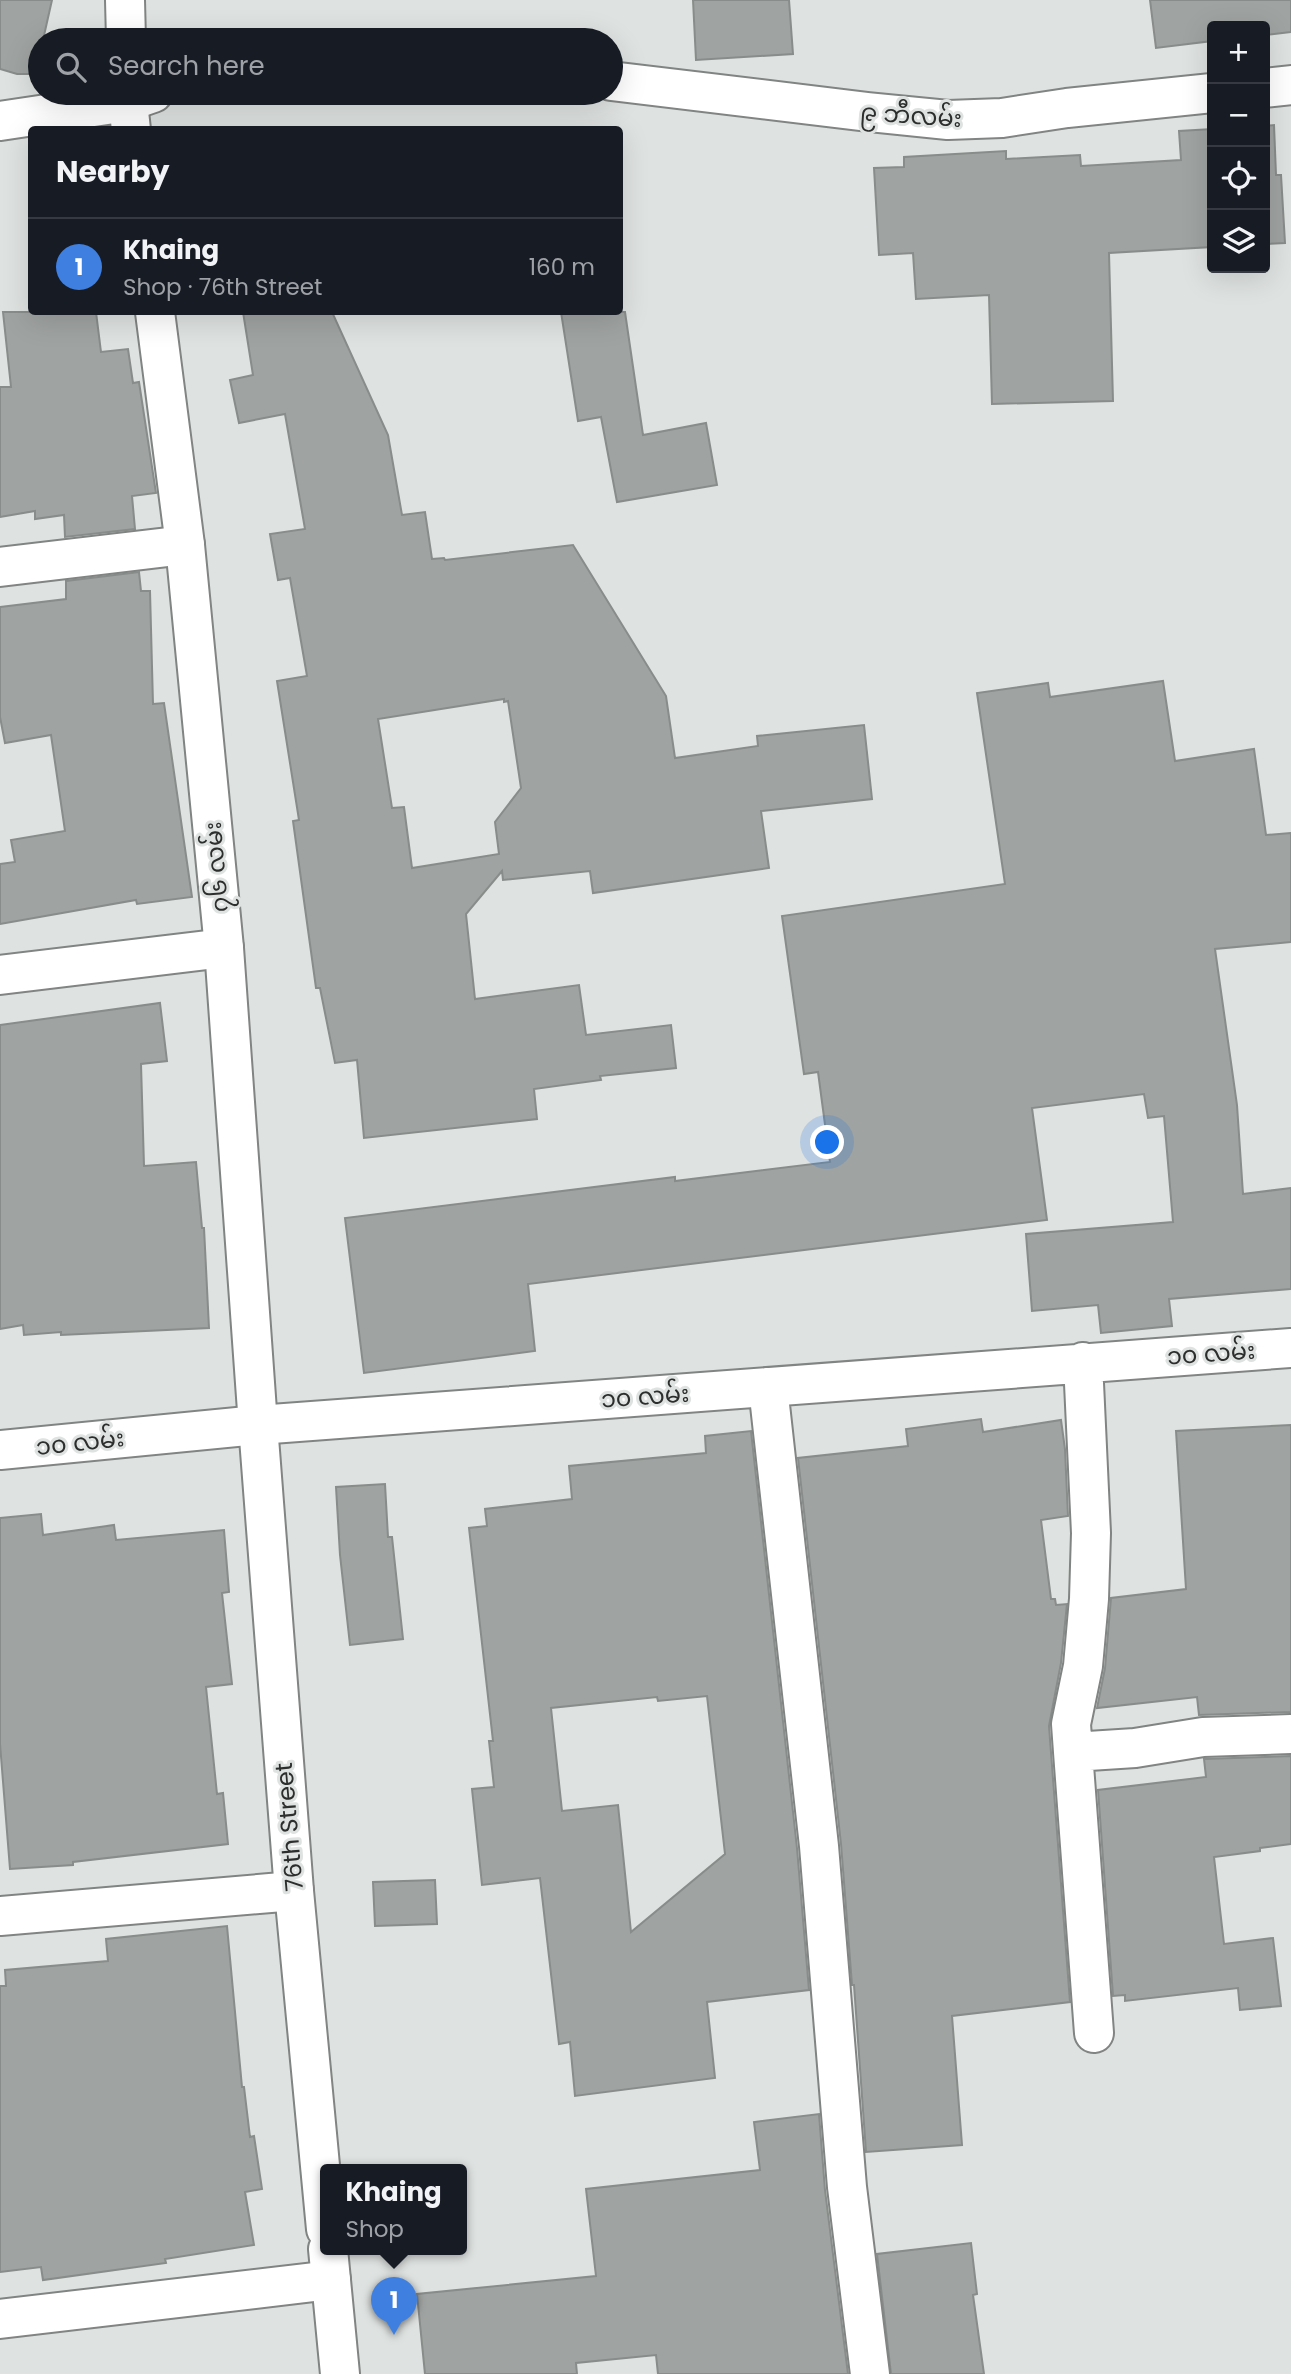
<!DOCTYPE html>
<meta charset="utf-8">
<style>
:root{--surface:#171b24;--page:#20242c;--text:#f1f3f6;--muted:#9ea1a6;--line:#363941;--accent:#0f766e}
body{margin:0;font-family:Poppins,"Noto Sans Myanmar",sans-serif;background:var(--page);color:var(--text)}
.controls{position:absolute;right:21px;top:21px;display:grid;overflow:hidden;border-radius:7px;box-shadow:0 7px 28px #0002}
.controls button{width:63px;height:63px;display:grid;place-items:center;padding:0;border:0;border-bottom:2px solid var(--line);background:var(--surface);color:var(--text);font:35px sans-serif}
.you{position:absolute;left:828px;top:1143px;width:24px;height:24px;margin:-18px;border:5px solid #fff;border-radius:50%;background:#1a73e8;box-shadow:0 0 0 10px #1a73e833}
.badge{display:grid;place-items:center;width:46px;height:46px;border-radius:50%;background:var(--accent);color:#fff;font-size:23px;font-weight:700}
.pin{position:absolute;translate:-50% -58px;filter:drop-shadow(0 2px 4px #0008)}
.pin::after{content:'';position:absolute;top:37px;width:24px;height:21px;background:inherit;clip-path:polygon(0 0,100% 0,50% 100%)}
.popup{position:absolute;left:320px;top:2164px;width:147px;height:91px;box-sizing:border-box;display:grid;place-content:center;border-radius:7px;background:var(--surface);filter:drop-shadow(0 2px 5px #0005);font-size:23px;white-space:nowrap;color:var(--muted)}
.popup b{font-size:26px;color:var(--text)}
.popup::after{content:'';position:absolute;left:50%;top:100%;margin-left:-14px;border:14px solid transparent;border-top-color:var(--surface)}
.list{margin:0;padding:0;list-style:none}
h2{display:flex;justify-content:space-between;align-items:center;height:91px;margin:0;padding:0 28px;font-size:30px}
h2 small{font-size:23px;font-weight:400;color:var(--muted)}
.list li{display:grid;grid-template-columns:46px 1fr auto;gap:21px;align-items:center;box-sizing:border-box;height:98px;padding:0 28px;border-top:2px solid var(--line)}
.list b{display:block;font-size:26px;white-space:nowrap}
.list p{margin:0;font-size:23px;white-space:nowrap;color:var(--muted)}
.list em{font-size:23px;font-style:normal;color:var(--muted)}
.icon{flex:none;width:38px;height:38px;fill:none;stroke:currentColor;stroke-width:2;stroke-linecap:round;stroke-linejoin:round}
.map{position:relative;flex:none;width:1291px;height:2374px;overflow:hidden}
.search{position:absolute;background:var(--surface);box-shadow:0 7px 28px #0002;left:28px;top:28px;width:595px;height:77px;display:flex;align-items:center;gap:18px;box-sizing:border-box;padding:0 24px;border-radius:38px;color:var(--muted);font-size:26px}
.panel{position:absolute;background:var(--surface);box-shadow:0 7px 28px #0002;left:28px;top:126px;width:595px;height:189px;border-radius:7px}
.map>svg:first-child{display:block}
</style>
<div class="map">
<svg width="1291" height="2374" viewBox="0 0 1291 2374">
<rect width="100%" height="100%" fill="#dee2e0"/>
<path fill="#9fa3a1" stroke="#888c8a" stroke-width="2" fill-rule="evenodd" d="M0,0H52L43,40H40L35,74H17L0,69Z
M693,0H789L793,54L696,60Z
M1150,0H1291V32L1265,35V26H1212V41L1156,48Z
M1274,125L1276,175H1281L1285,243L1265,244V126Z
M1212,129V247L1109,253L1113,401L992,404L989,295L916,299L913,253L879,255L874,168L904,167V157L1006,151V159L1080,155L1081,166L1181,160L1179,131Z
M3,312H96L101,352L128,349L133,383L139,382L156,493L132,496L135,529L65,537L64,515L35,519V511L0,517V387H11Z
M243,312H332L388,435L402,515L425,512L432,559L444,558L445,560L573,545L666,696L675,758L758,746L757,736L864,725L872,799L761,811L769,868L593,893L590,871L503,880L502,871L466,914L475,999L579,985L586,1035L671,1025L676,1068L600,1076L601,1080L534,1089L537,1119L364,1138L357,1060L335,1063L320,988H316L293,821L299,820L277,681L307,676L290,578L278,580L270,534L305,529L285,414L239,423L230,380L253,375ZM504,699V702L508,701L521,788L495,822L499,854L412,868L404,807L392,808L378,719Z
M561,312H625L643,435L706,423L717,485L617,502L601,417L578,421Z
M139,572L141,591H150L153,704L164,703L192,897L137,904L136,900L0,924V864L15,862L11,840L65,831L51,735L5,743L0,717V607L66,599V581Z
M1163,681L1175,761L1254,749L1266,835L1291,833V942L1215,949L1237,1105L1243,1194L1291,1188V1289L1169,1299L1172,1326L1101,1333L1098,1305L1032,1311L1026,1234L1173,1222L1164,1116L1148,1118L1144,1094L1032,1108L1047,1220L528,1284L535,1351L364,1373L345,1218L675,1177V1181L830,1162L818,1072L804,1074L782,916L1005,884L977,693L1048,683L1050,697Z
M160,1003L167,1061L141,1064L144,1166L196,1162L202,1228H204L209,1328L61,1335V1332L24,1335L23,1325L0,1329V1025Z
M981,1419L983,1432L1061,1420L1065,1449L1068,1516L1041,1520L1051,1599H1055L1056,1605L1067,1604L1061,1663L1049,1726L1070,2002L952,2016L962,2145L866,2152L854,1985H852L841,1844L798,1458L908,1446L906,1429Z
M1291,1425V1712L1199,1715L1197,1697L1097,1708L1105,1668L1111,1598L1186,1589L1176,1431Z
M751,1431L797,1848L809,1990L707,2002L715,2078L575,2096L570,2042L559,2044L540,1878L482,1885L472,1789L494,1787L489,1741H493L469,1528L487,1526L485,1509L572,1499L569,1466L706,1453L705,1436ZM707,1696L725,1854L631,1932L618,1805L562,1811L551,1708L657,1697L658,1701Z
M385,1484L388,1537H392L403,1639L350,1645L340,1555L336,1487Z
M41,1514L43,1535L114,1525L116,1540L224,1530L229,1592L222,1593L232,1684L206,1687L217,1794L223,1793L228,1844L73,1862V1865L10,1869L0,1744V1518Z
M1291,1756V1844L1260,1848V1851L1214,1857L1224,1944L1273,1938L1281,2006L1240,2010L1238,1988L1125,2001V1995L1113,1996L1098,1790L1206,1777L1204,1759Z
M435,1880L437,1924L375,1926L373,1882Z
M227,1926L242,2087H244L250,2137L254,2136L262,2189L245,2192L254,2245L165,2259L166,2263L43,2280L41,2267L0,2272V1986H6L5,1970L108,1961L106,1939Z
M819,2114L825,2190L848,2374H658L656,2355L576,2363L577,2374H425L417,2294L596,2276L586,2189L760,2170L754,2122Z
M971,2243L977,2294L973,2295L984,2374H891L877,2254Z"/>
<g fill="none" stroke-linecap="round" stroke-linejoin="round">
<g stroke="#808482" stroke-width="42">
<path id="minor" d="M611,81L868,112L948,120L1002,118L1067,108L1212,93
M1265,88L1291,85
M0,121L127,102L153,93
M0,567L185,545
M0,975L224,948
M1083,1362L1091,1533L1089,1599L1083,1666L1071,1724L1073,1752L1135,1748L1203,1737L1291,1734
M768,1387L819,1846L847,2187L870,2374
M0,1450L258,1425L1291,1348
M1073,1752L1094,2033
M0,1916L294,1891
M0,2319L331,2280"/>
</g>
<g stroke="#808482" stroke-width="42">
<path id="tertiary" d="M125,0L126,40
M127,93L131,130
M155,312L185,545L224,948L258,1425L294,1891L326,2229
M328,2249L340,2374"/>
</g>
<use href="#minor" stroke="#fff" stroke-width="38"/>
<use href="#tertiary" stroke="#fff" stroke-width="38"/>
</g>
<g text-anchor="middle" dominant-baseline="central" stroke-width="6" stroke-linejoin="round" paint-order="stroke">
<g font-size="24" fill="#2c2d2d" stroke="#dee2e0">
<text transform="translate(911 115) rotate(4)">၉ ဘီလမ်း</text>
<text transform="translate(216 867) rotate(-95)">၇၆ လမ်း</text>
<text transform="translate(1211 1353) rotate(-4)">၁၀ လမ်း</text>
<text transform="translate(645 1396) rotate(-4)">၁၀ လမ်း</text>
<text transform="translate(80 1442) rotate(-6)">၁၀ လမ်း</text>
<text transform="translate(289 1827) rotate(-95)">76th Street</text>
</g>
</g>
</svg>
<div class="controls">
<button>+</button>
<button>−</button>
<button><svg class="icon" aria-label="locate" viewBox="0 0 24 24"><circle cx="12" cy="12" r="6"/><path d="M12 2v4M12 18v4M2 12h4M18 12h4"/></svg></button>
<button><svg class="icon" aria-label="layers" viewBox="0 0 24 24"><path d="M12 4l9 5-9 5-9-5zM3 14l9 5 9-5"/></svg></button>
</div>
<div class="you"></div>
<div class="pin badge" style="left:394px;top:2335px;background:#3f7fe0">1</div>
<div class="popup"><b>Khaing</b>Shop</div>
<div class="search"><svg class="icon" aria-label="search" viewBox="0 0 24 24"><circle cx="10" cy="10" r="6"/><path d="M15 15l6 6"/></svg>Search here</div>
<section class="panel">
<h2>Nearby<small></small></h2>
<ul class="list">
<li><span class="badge" style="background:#3f7fe0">1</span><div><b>Khaing</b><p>Shop · 76th Street</p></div><em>160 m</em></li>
</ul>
</section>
</div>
